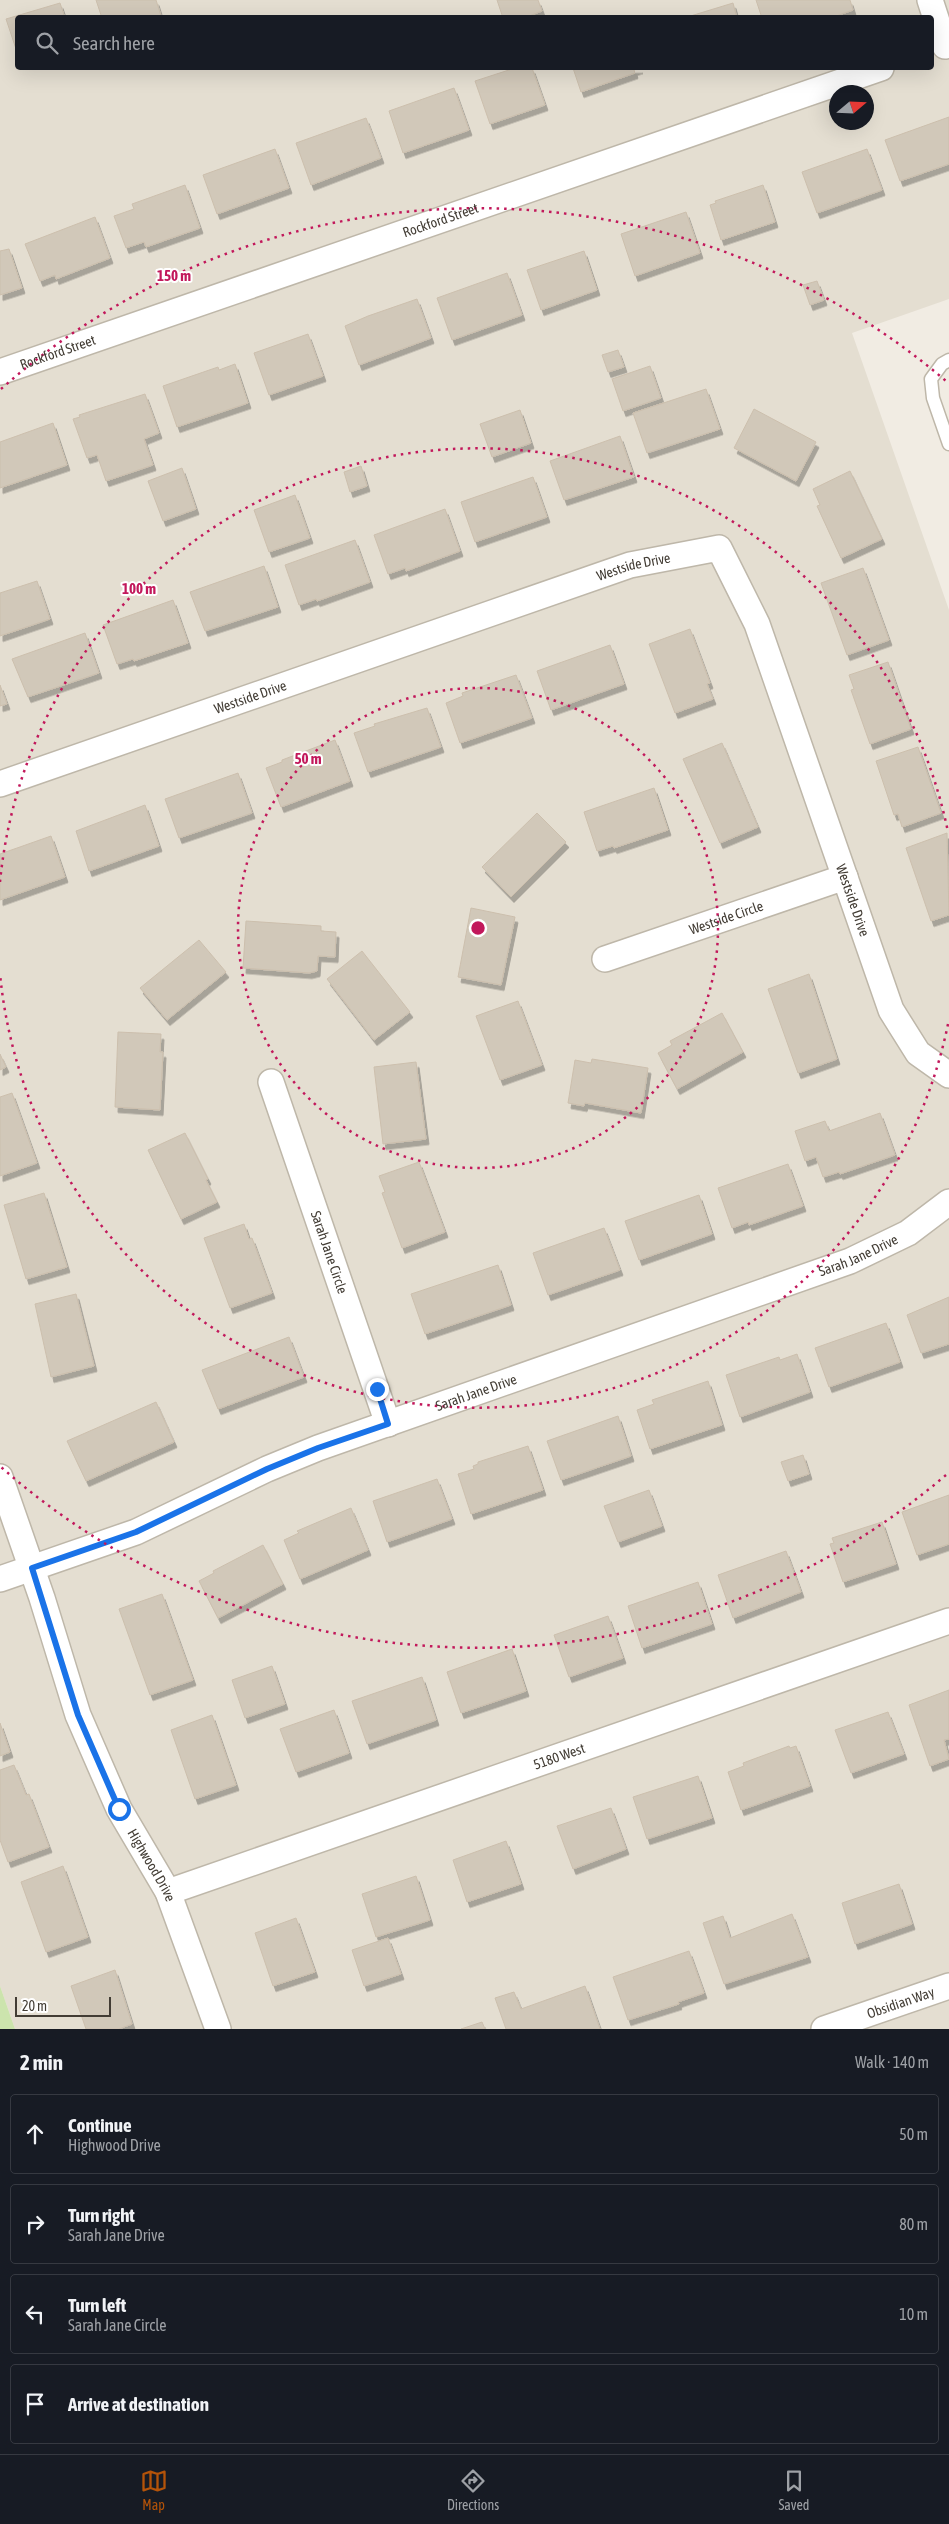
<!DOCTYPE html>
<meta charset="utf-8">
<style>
:root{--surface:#171b24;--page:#242831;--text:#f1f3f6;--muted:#9ea1a6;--line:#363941;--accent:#b45309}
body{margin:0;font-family:"Asap Condensed",sans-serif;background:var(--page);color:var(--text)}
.compass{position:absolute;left:829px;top:85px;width:45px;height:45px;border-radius:50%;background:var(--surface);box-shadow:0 5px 20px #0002;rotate:71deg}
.scale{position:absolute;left:15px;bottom:12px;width:96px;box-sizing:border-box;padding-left:5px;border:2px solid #423c34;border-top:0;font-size:14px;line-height:18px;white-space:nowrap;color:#423c34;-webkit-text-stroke:4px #fff;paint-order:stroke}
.stop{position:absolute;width:15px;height:15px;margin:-11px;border:4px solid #1a73e8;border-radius:50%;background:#fff}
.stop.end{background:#1a73e8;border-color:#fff;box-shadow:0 1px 5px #0008}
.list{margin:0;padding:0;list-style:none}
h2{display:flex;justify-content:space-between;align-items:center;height:65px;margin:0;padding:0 20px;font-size:21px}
h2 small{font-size:16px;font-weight:400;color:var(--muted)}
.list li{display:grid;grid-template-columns:32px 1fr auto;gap:15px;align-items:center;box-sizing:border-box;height:80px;margin:0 10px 10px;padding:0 10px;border:1px solid var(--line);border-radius:5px}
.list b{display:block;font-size:19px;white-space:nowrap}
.list p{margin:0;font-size:16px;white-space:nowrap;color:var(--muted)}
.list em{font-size:16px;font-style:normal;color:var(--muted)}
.icon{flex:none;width:28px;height:28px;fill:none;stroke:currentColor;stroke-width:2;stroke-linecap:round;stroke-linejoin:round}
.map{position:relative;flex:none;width:949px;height:2029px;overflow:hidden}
.search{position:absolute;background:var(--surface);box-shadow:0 5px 20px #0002;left:15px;right:15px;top:15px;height:55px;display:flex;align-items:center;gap:12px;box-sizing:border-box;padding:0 18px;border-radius:5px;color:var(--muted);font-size:19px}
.sheet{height:425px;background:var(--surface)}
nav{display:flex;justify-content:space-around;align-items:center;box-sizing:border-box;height:70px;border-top:1px solid var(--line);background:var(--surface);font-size:14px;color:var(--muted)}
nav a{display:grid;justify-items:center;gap:2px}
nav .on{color:var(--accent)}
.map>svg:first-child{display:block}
</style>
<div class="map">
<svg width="949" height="2029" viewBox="0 0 949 2029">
<defs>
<filter id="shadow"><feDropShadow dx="3" dy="5.5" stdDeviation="0" flood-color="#0004"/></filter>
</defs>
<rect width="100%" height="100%" fill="#f1ece3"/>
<path fill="#e4ded1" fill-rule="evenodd" d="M0,0H949V299L852,333L949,610V2029H15L0,1986ZM18,18H932V68H18ZM836,92H866V122H836Z"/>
<path fill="#cce4ad" d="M0,1986L15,2029H0Z"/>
<path fill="#d1c8b9" stroke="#ccbfad" filter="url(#shadow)" d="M96,0H156L161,16L102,18Z
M497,0H538L542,11L524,18H503Z
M756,0H850L853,10L831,18H762Z
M60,3L65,18H18V55L6,19Z
M733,3L737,18H684Z
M515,68H532L545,105L490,124L475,81Z
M573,68H640L634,70L635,73L581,92Z
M454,88L469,130L403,153L389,111Z
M949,117V164L900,181L885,140Z
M366,118L381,158L311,185L296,143Z
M275,149L289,188L217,214L203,175Z
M867,149L882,190L817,213L802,172Z
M185,185L200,228L146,247L144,242L126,248L114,216L134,209L132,204Z
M763,185L775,222L721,240L710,205L716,203L715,201Z
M686,212L700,253L635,276L621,234Z
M95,217L110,258L56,279L55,275L40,281L25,244Z
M9,249L22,288L0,295V251Z
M584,251L597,290L541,310L527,270Z
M507,273L522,315L452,340L437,298Z
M817,281L824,300L810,305L803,285Z
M417,299L431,338L359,365L345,326L368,316Z
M308,334L323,376L269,395L254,353Z
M618,350L624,367L608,372L602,355Z
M235,364L248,403L177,427L163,386L218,367L219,370Z
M650,366L661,398L623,411L612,379Z
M706,389L720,429L647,453L633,413Z
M145,394L159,433L144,439L153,465L106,481L97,455L87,458L73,419L80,417L79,415Z
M754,409L816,442L796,481L734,448Z
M520,410L531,443L492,457L480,424Z
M53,423L67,465L0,488V442Z
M620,436L634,477L564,500L550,461Z
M361,466L367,486L350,492L344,472Z
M182,468L196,509L163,521L148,481Z
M850,471L882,539L841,558L817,506L820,505L813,489Z
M533,477L547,517L475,542L461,502Z
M295,495L310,538L269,552L254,510Z
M445,509L460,551L406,571L405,568L388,574L374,535Z
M355,540L370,582L317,601L316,599L299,605L285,565Z
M264,566L278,607L205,631L190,592Z
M863,568L889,640L847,655L821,583Z
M37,581L50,619L0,636V593Z
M173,600L188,643L134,661L133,659L117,664L103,625Z
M690,629L710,683L707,684L713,699L675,713L649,644Z
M85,633L99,673L28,697L12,659Z
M610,645L624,684L551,710L537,671Z
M888,662L911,729L870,744L851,690L854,689L849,675Z
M516,675L532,718L460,743L446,703L463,696L462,693Z
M0,685L7,704L0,706Z
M427,708L441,747L368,772L354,733L375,726L374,724Z
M335,740L350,781L281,807L266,768L282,762V760Z
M722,743L758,827L720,843L683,759Z
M918,747L941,813L902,827L898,814L894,815L876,761Z
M238,773L252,813L179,838L165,799Z
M654,788L668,830L614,848L613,846L597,851L584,812Z
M145,805L159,846L89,871L76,831Z
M537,813L566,842L511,897L482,867Z
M947,833L949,915L931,921L906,848Z
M51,836L65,877L0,900V854Z
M471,908L515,917L501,985L458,977Z
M246,921L321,926V931L336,932L335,957L318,956L317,971L309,973L243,968Z
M199,940L226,972L167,1020L140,988Z
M362,951L410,1012L374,1040L327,979Z
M809,974L837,1059L798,1073L768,989Z
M518,1001L542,1065L500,1080L476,1016Z
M722,1013L743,1052L677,1089L658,1053L672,1045L670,1041Z
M118,1032L161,1034L160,1052H163L160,1110L115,1107Z
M0,1054L6,1067L0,1070Z
M592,1059L648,1068L641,1113L585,1103L584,1106L568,1103L575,1060L591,1063Z
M416,1062L426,1139L383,1144L374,1067Z
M12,1093L37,1163L0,1176V1097Z
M880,1113L895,1155L840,1174L839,1172L823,1177L816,1157L805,1161L795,1131L825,1121L829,1131Z
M185,1133L208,1179L206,1180L217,1202L181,1219L148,1150Z
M419,1162L445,1232L402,1248L382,1193L385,1192L379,1176Z
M788,1164L803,1206L749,1225L748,1222L732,1228L718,1188Z
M44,1193L67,1267L26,1279L4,1205Z
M699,1195L712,1234L639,1260L625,1221Z
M244,1224L249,1239L252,1238L272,1293L230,1308L204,1238Z
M604,1228L620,1270L548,1295L533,1253Z
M498,1265L511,1305L425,1334L411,1294Z
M76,1294L94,1366L51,1377L35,1304Z
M949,1297V1344L921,1353L907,1315Z
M886,1323L900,1362L829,1387L815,1348Z
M289,1337L304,1377L218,1409L202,1370Z
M797,1354L810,1392L740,1417L726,1375L779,1357L780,1360Z
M708,1381L722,1425L650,1449L637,1410L654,1404L652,1400Z
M156,1402L174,1442L86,1481L67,1441Z
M618,1416L631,1456L561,1480L547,1441Z
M528,1446L543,1490L471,1514L458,1474L474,1469L473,1466L478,1464V1462Z
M803,1455L809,1474L788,1481L781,1462Z
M437,1479L452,1519L387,1542L373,1501Z
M649,1490L662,1526L618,1542L604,1506Z
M949,1495V1544L917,1555L902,1512Z
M351,1508L368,1550L300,1579L284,1540L299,1533L297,1531Z
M882,1522L896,1564L843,1582L830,1544L834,1543L832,1538Z
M263,1545L283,1584L218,1618L199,1581L214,1573L213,1571Z
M786,1551L801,1592L733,1618L718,1575Z
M698,1582L712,1624L642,1648L628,1606Z
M162,1594L193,1680L150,1695L119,1609Z
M608,1616L623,1658L569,1677L554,1635Z
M512,1649L526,1691L461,1713L447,1672Z
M272,1666L285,1704L245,1718L232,1680Z
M422,1677L436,1720L367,1744L352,1701Z
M949,1690V1739L944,1740L949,1759L930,1766L909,1705Z
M334,1710L349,1753L296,1772L280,1729Z
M888,1712L904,1754L851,1773L835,1730Z
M212,1715L236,1785L195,1799L171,1730Z
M0,1723L10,1752L0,1756Z
M789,1746L790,1748L796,1746L810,1786L741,1810L728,1772L744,1766L743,1763Z
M14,1765L26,1795L29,1794L49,1847L8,1862L0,1840V1770Z
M698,1776L712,1818L647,1839L633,1797Z
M611,1808L626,1849L573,1869L557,1826Z
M506,1841L521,1884L467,1902L453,1860Z
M63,1866L88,1937L46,1952L21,1882Z
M416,1876L430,1920L376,1937L362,1894Z
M899,1884L912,1924L855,1944L842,1903Z
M792,1914L808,1957L724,1984L703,1923L723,1916L730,1938Z
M296,1918L315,1972L273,1986L255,1933Z
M388,1938L401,1974L364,1986L352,1950Z
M689,1951L704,1993L678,2002L679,2004L628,2020L613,1977Z
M115,1970L132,2024L119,2029H86L71,1986Z
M585,1986L600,2029H506L495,1998L514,1992L521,2009Z
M482,2022L485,2029H461Z"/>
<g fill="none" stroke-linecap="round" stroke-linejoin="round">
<g stroke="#beb7a9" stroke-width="15">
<path id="lane" d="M949,360L942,364L931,379L933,398L949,444"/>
</g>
<g stroke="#beb7a9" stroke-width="28">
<g id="street">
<path d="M930,0L945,46"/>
<path id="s1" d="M0,372L881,68"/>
<path id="s2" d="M0,784L630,565L719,548L757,624L891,1010L918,1053L949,1075"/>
<path id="s3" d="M605,959L845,877"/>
<path id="s4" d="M271,1082L388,1424"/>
<path id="s5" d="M0,1477L42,1598L78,1715L119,1809L168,1892L218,2029"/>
<path id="s6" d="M0,1579L136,1532L267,1469L318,1448L850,1261L908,1233L949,1202"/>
<path id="s7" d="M168,1892L949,1621"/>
<path id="s8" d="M824,2029L949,1986"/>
</g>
</g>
<use href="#lane" stroke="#fff" stroke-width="12"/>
<use href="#street" stroke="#fff" stroke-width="25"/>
</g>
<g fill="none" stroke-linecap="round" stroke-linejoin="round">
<path stroke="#1a73e8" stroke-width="6" d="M119,1809L78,1715L32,1568L136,1532L267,1469L318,1448L388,1424L377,1389"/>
</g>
<g fill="none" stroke="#c2185b" stroke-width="2.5" stroke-dasharray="2.5 5">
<circle cx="478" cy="928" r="240"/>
<path d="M948 1024A480 480 0 0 1 0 974M0 882A480 480 0 0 1 948 832"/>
<path d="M946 1475A720 720 0 0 1 1 1467M1 389A720 720 0 0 1 946 381"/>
</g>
<g text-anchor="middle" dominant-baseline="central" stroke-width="4" stroke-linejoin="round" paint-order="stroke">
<g font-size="14" fill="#423c34" stroke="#fff">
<text stroke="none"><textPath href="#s1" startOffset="466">Rockford Street</textPath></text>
<text stroke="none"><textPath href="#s1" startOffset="61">Rockford Street</textPath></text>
<text stroke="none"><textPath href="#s2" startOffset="670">Westside Drive</textPath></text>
<text stroke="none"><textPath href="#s2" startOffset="265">Westside Drive</textPath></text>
<text stroke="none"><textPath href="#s2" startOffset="1135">Westside Drive</textPath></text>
<text stroke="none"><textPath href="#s3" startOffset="128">Westside Circle</textPath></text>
<text stroke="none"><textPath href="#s4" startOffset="180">Sarah Jane Circle</textPath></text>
<text stroke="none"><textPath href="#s6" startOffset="918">Sarah Jane Drive</textPath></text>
<text stroke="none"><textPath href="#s6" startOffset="512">Sarah Jane Drive</textPath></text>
<text stroke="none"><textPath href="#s7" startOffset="414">5180 West</textPath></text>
<text stroke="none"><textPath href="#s5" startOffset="418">Highwood Drive</textPath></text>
<text stroke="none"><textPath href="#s8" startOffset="81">Obsidian Way</textPath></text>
</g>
</g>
<circle cx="478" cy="928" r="8" fill="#c2185b" stroke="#fff" stroke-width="2.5"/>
<g font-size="15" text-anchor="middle" font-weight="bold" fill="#c2185b" stroke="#fff" stroke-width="4" stroke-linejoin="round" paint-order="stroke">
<text x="174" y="281">150 m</text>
<text x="139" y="594">100 m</text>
<text x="308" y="764">50 m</text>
</g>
</svg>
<svg class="compass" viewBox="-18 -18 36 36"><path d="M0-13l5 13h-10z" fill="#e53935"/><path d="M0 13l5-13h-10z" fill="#9ea1a6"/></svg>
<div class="scale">20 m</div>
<div class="stop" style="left:119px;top:1809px"></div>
<div class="stop end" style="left:377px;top:1389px"></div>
<div class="search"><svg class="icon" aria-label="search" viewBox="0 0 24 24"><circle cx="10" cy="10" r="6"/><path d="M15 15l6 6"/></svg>Search here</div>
</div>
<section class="sheet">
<h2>2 min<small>Walk · 140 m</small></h2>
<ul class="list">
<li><svg class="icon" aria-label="ahead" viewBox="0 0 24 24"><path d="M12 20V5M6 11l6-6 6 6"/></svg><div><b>Continue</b><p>Highwood Drive</p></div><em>50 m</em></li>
<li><svg class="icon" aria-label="right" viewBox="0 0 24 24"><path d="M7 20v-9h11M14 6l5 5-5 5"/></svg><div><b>Turn right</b><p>Sarah Jane Drive</p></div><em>80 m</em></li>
<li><svg class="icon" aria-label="left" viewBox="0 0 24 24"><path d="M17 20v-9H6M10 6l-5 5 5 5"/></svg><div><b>Turn left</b><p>Sarah Jane Circle</p></div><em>10 m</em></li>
<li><svg class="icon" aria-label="arrive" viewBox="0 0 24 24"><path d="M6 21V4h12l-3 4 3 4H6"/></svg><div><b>Arrive at destination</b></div></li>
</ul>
</section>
<nav>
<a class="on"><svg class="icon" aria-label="map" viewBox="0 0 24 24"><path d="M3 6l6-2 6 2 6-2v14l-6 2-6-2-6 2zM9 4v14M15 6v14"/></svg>Map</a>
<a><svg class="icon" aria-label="directions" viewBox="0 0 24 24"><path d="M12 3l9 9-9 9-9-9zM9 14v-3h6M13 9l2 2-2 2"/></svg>Directions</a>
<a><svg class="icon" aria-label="saved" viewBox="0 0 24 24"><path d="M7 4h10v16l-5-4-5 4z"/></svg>Saved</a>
</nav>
